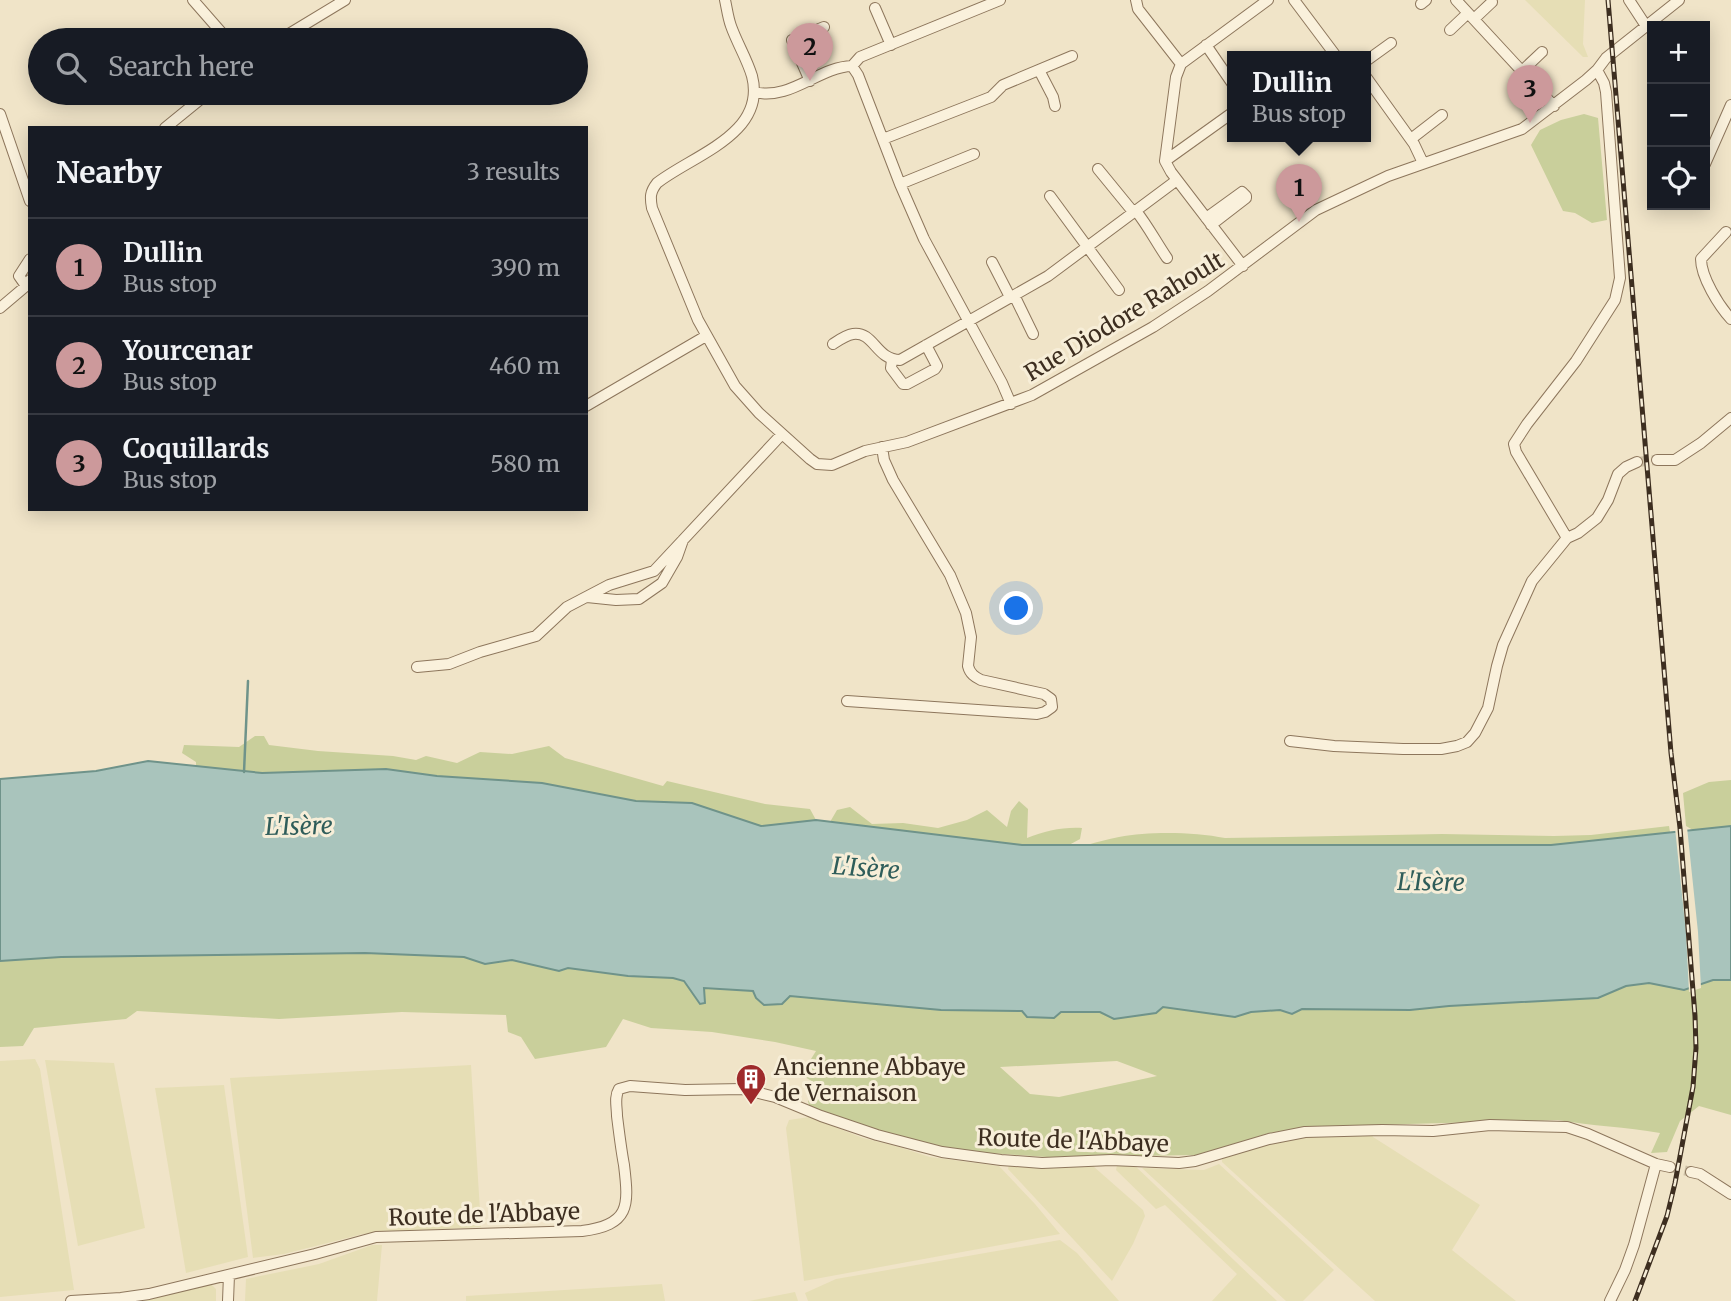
<!DOCTYPE html>
<meta charset="utf-8">
<style>
:root{--surface:#171b24;--page:#242831;--text:#f1f3f6;--muted:#9ea1a6;--line:#363941;--accent:#cc999b}
body{margin:0;font-family:Merriweather,serif;background:var(--page);color:var(--text)}
.controls{position:absolute;right:21px;top:21px;display:grid;overflow:hidden;border-radius:0px;box-shadow:0 4px 18px #0003}
.controls button{width:63px;height:63px;display:grid;place-items:center;padding:0;border:0;border-bottom:2px solid var(--line);background:var(--surface);color:var(--text);font:35px sans-serif}
.you{position:absolute;left:1017px;top:609px;width:24px;height:24px;margin:-18px;border:5px solid #fff;border-radius:50%;background:#1a73e8;box-shadow:0 0 0 10px #1a73e833}
.badge{display:grid;place-items:center;width:46px;height:46px;border-radius:50%;background:var(--accent);color:#111;font-size:23px;font-weight:700}
.pin{position:absolute;translate:-50% -58px;filter:drop-shadow(0 2px 4px #0008)}
.pin::after{content:'';position:absolute;top:37px;width:24px;height:21px;background:inherit;clip-path:polygon(0 0,100% 0,50% 100%)}
.popup{position:absolute;left:1227px;top:51px;width:144px;height:91px;box-sizing:border-box;display:grid;place-content:center;border-radius:0px;background:var(--surface);filter:drop-shadow(0 2px 5px #0005);font-size:23px;white-space:nowrap;color:var(--muted)}
.popup b{font-size:26px;color:var(--text)}
.popup::after{content:'';position:absolute;left:50%;top:100%;margin-left:-14px;border:14px solid transparent;border-top-color:var(--surface)}
.list{margin:0;padding:0;list-style:none}
h2{display:flex;justify-content:space-between;align-items:center;height:91px;margin:0;padding:0 28px;font-size:30px}
h2 small{font-size:23px;font-weight:400;color:var(--muted)}
.list li{display:grid;grid-template-columns:46px 1fr auto;gap:21px;align-items:center;box-sizing:border-box;height:98px;padding:0 28px;border-top:2px solid var(--line)}
.list b{display:block;font-size:26px;white-space:nowrap}
.list p{margin:0;font-size:23px;white-space:nowrap;color:var(--muted)}
.list em{font-size:23px;font-style:normal;color:var(--muted)}
.icon{flex:none;width:38px;height:38px;fill:none;stroke:currentColor;stroke-width:2;stroke-linecap:round;stroke-linejoin:round}
.map{position:relative;flex:none;width:1731px;height:1301px;overflow:hidden}
.search{position:absolute;background:var(--surface);box-shadow:0 4px 18px #0003;left:28px;top:28px;width:560px;height:77px;display:flex;align-items:center;gap:18px;box-sizing:border-box;padding:0 24px;border-radius:38px;color:var(--muted);font-size:26px}
.panel{position:absolute;background:var(--surface);box-shadow:0 4px 18px #0003;left:28px;top:126px;width:560px;height:385px;border-radius:0px}
.map>svg:first-child{display:block}
</style>
<div class="map">
<svg width="1731" height="1301" viewBox="0 0 1731 1301">
<rect width="100%" height="100%" fill="#f0e4c8"/>
<path fill="#e6deb5" d="M1525,0H1585L1583,44L1588,57H1583Z
M35,1059L40,1069L74,1290L0,1297V1061Z
M45,1060L114,1063L145,1228L78,1246Z
M471,1065L481,1227L363,1234L284,1254L253,1258L230,1078Z
M224,1085L248,1257L186,1273L155,1088Z
M809,1117L863,1138L899,1147L930,1157L999,1166L1035,1204L1060,1234L804,1281L786,1128L789,1120Z
M1372,1134L1373,1137L1480,1205L1452,1250L1516,1301H1375L1222,1162V1158L1291,1138Z
M1009,1164L1093,1166L1143,1210L1145,1216L1133,1244L1112,1281L1008,1169Z
M1133,1164L1277,1301H1212L1237,1274L1165,1205L1156,1209L1116,1170L1117,1165Z
M1219,1164L1334,1270L1303,1301H1286L1142,1168L1204,1170Z
M1060,1240L1077,1253L1119,1301H808L805,1293L836,1279Z
M372,1245H382L377,1301H245L246,1279L319,1264Z
M211,1284L216,1289V1301H142L145,1299Z
M662,1284L665,1301H466V1296Z
M795,1292L798,1301H749Z"/>
<path fill="#c9cf9b" fill-rule="evenodd" d="M1584,114L1598,118L1607,220L1592,223L1575,213L1563,211L1531,145L1540,130L1561,120Z
M255,736H264L269,745L318,751L393,756L416,760L426,756L457,763L480,752L512,754L549,746L565,758L663,786L667,781L765,804L810,809L816,820L761,826L692,803L636,801L542,783L437,776L386,769L262,773L196,766V762L182,753L184,745L239,747Z
M1731,780V826L1693,830L1686,826L1683,793L1709,782Z
M1019,801L1028,809L1027,838C1045,831 1062,827 1082,828L1080,839L1069,845H1022L830,822L837,810L850,807L872,824L903,823L938,828L967,820L987,810L1007,827L1011,811Z
M1669,826L1670,832L1551,845H1087C1097,842 1108,839 1119,837C1150,831 1194,832 1225,838L1442,834L1554,836L1591,835Z
M365,953L464,957L485,964L512,960L559,971L568,968L628,976L673,978L684,981L700,1004L705,1003L704,988L753,991L782,1004L790,996L941,1010L1100,1012L1106,1014L1163,1007L1235,1017L1251,1012L1280,1010L1292,1014L1302,1009L1410,1010L1449,1006L1598,998L1626,986L1649,983L1684,990L1713,980H1731V1115L1699,1106L1680,1121L1667,1152L1651,1153L1660,1133C1626,1127 1592,1126 1558,1120L1337,1126L1269,1133L1201,1155L1047,1157L945,1150L810,1110L808,1101L814,1095L845,1101L848,1094L819,1085L801,1075L816,1051L775,1042L712,1032L651,1028L623,1019L606,1047L535,1059L521,1037L508,1032L506,1015L402,1012L279,1019L137,1011L126,1019L34,1028L23,1046L0,1047V961L61,957ZM1117,1061L1157,1076L1059,1097L1030,1094L1000,1067Z"/>
<path fill="#a9c4bc" stroke="#6f938a" stroke-width="2" d="M148,761L262,773L386,769L437,776L542,783L636,801L692,803L761,826L816,820L1022,845H1551L1731,826V980H1713L1684,990L1649,983L1626,986L1598,998L1449,1006L1410,1010L1302,1009L1292,1014L1280,1010L1251,1012L1235,1017L1163,1007L1156,1013L1114,1019L1100,1012H1061L1054,1018L1027,1017L1022,1011L941,1010L790,996L782,1004L764,1005L756,998L753,991L704,988L705,1003L700,1004L684,981L673,978L628,976L568,968L559,971L512,960L485,964L464,957L365,953L61,957L0,961V779L96,771Z"/>
<path fill="#f0e4c8" d="M1687,827L1698,932L1701,988L1689,992L1686,933L1675,828Z"/>
<g fill="none" stroke-linecap="round" stroke-linejoin="round">
<path stroke="#6f938a" stroke-width="2.5" d="M244,772L248,681"/>
<path stroke="#ccc0a6" stroke-width="10" stroke-dasharray="10 5" stroke-linecap="butt" d="M1637,462L1657,460
M1670,1167L1691,1172"/>
<g stroke="#8d765c" stroke-width="12">
<path id="minor" d="M193,0L228,40
M725,0C727,9 728,18 731,26C737,43 747,59 752,76C767,134 693,155 657,183C650,192 650,197 652,208L698,320L735,386L759,413L810,459L817,464L832,465L865,451L907,442L1032,395L1153,327L1208,291L1316,210L1388,176L1522,129L1586,80L1597,70L1606,58L1679,0
M1136,0L1138,9L1181,64
M1294,0L1336,56
M1456,0L1554,106
M1629,0L1646,26
M1421,4L1426,0
M875,8L891,45
M1474,19L1492,2
M1450,30L1468,13
M279,40L345,0
M1206,45L1232,83
M1366,61L1391,43
M1181,64L1176,77L1165,161L1171,172L1243,266
M1181,64L1268,0
M852,66L858,75L900,184L924,239L1002,383L1011,404
M1039,70L1053,97L1055,106
M1522,71L1542,52
M1366,77L1414,144L1423,163
M810,81L792,40L824,27
M754,92C791,101 818,67 852,66L860,57L1000,0
M0,114L30,201
M165,128L208,93
M883,139L991,97L1003,85L1072,56
M1411,139L1442,115
M1165,161L1232,113
M1705,164L1731,105
M1098,169L1134,213
M900,184L974,154
M1050,196L1119,290
M1136,211C1148,226 1156,242 1167,258
M1206,218L1242,192L1246,196V198L1211,225
M1726,232L1701,259C1701,277 1719,306 1731,319
M992,262L1010,297
M26,286L19,276L30,259
M1014,295L1033,334
M0,308L26,286L30,280
M833,344C839,340 846,335 853,334C874,331 876,360 900,360L1048,276L1177,180
M892,360L891,368L903,384H907L935,369L937,366L926,345
M586,406L706,336
M1657,460H1675L1701,443L1731,418
M1567,538L1516,452L1514,444L1527,424L1576,361L1615,300L1620,278L1606,92L1604,83L1597,70
M587,597L616,600L639,599L662,583L677,557L683,540
M417,667L449,664L480,652L536,636L567,607L609,585L654,571L782,434
M847,701L1037,714L1045,712L1052,707L1051,699L1044,694L981,680C975,677 970,674 968,666L971,637L966,613L950,575L893,480L884,460L882,447
M1290,741L1334,746L1403,749H1441L1457,746L1467,742L1475,733L1488,708L1497,666L1503,645L1532,581L1567,538L1578,533L1597,518L1608,500L1618,474L1626,467L1637,462
M1691,1172L1700,1174L1731,1194
M71,1301L121,1298L149,1294L315,1254L376,1237L582,1231C630,1225 629,1206 624,1165C621,1149 619,1132 617,1116C617,1107 614,1097 619,1089L630,1086L685,1090L743,1089L775,1097L821,1116L877,1135L942,1152L1001,1160L1042,1163L1111,1160L1179,1163L1195,1161L1269,1139L1305,1132L1382,1130L1433,1131L1490,1125L1567,1127L1588,1134L1656,1164L1670,1167
M228,1301L229,1275
M1610,1301L1625,1270L1634,1245L1656,1164"/>
</g>
<use href="#minor" stroke="#faf1dc" stroke-width="10"/>
<g stroke="#3d2e20" stroke-width="5">
<path id="rail" d="M1608,0L1671,753L1680,828L1695,1016L1696,1048L1693,1087L1675,1183L1667,1216L1635,1301"/>
</g>
<use href="#rail" stroke="#f7eed8" stroke-width="2.5" stroke-dasharray="8" stroke-linecap="butt"/>
</g>
<defs>
<g id="building-pin" transform="scale(1.575)"><path d="M0 17L-7.5 6A9.5 9.5 0 1 1 7.5 6Z" fill="#9e2a2b" stroke="#f7eed8"/><path d="M-4-6H4V6H1V3H-1V6H-4ZM-2.5-4.3h1.7v1.8h-1.7ZM.8-4.3h1.7v1.8H.8ZM-2.5-1h1.7V.8h-1.7ZM.8-1h1.7V.8H.8Z" fill="#fff"/></g>
</defs>
<g fill-rule="evenodd">
<use href="#building-pin" x="751" y="1079"/>
</g>
<g text-anchor="middle" dominant-baseline="central" stroke-width="6" stroke-linejoin="round" paint-order="stroke">
<g font-size="23" fill="#3d2e20" stroke="#f7eed8">
<text transform="translate(1124 316) rotate(-31)">Rue Diodore Rahoult</text>
<text transform="translate(1073 1140) rotate(2)">Route de l'Abbaye</text>
<text transform="translate(484 1214) rotate(-2)">Route de l'Abbaye</text>
</g>
<g font-size="23" fill="#3d2e20" stroke="#f7eed8" text-anchor="start">
<text x="774" y="1066">Ancienne Abbaye<tspan x="774" dy="26">de Vernaison</tspan></text>
</g>
<g font-size="24" font-style="italic" fill="#2f5d5a" stroke="#f7eed8">
<text transform="translate(299 826) rotate(-1)">L'Isère</text>
<text transform="translate(866 868) rotate(4)">L'Isère</text>
<text transform="translate(1431 882) rotate(1)">L'Isère</text>
</g>
</g>
</svg>
<div class="controls">
<button>+</button>
<button>−</button>
<button><svg class="icon" aria-label="locate" viewBox="0 0 24 24"><circle cx="12" cy="12" r="6"/><path d="M12 2v4M12 18v4M2 12h4M18 12h4"/></svg></button>
</div>
<div class="you"></div>
<div class="pin badge" style="left:1299px;top:222px">1</div>
<div class="popup"><b>Dullin</b>Bus stop</div>
<div class="pin badge" style="left:810px;top:81px">2</div>
<div class="pin badge" style="left:1530px;top:123px">3</div>
<div class="search"><svg class="icon" aria-label="search" viewBox="0 0 24 24"><circle cx="10" cy="10" r="6"/><path d="M15 15l6 6"/></svg>Search here</div>
<section class="panel">
<h2>Nearby<small>3 results</small></h2>
<ul class="list">
<li><span class="badge">1</span><div><b>Dullin</b><p>Bus stop</p></div><em>390 m</em></li>
<li><span class="badge">2</span><div><b>Yourcenar</b><p>Bus stop</p></div><em>460 m</em></li>
<li><span class="badge">3</span><div><b>Coquillards</b><p>Bus stop</p></div><em>580 m</em></li>
</ul>
</section>
</div>
